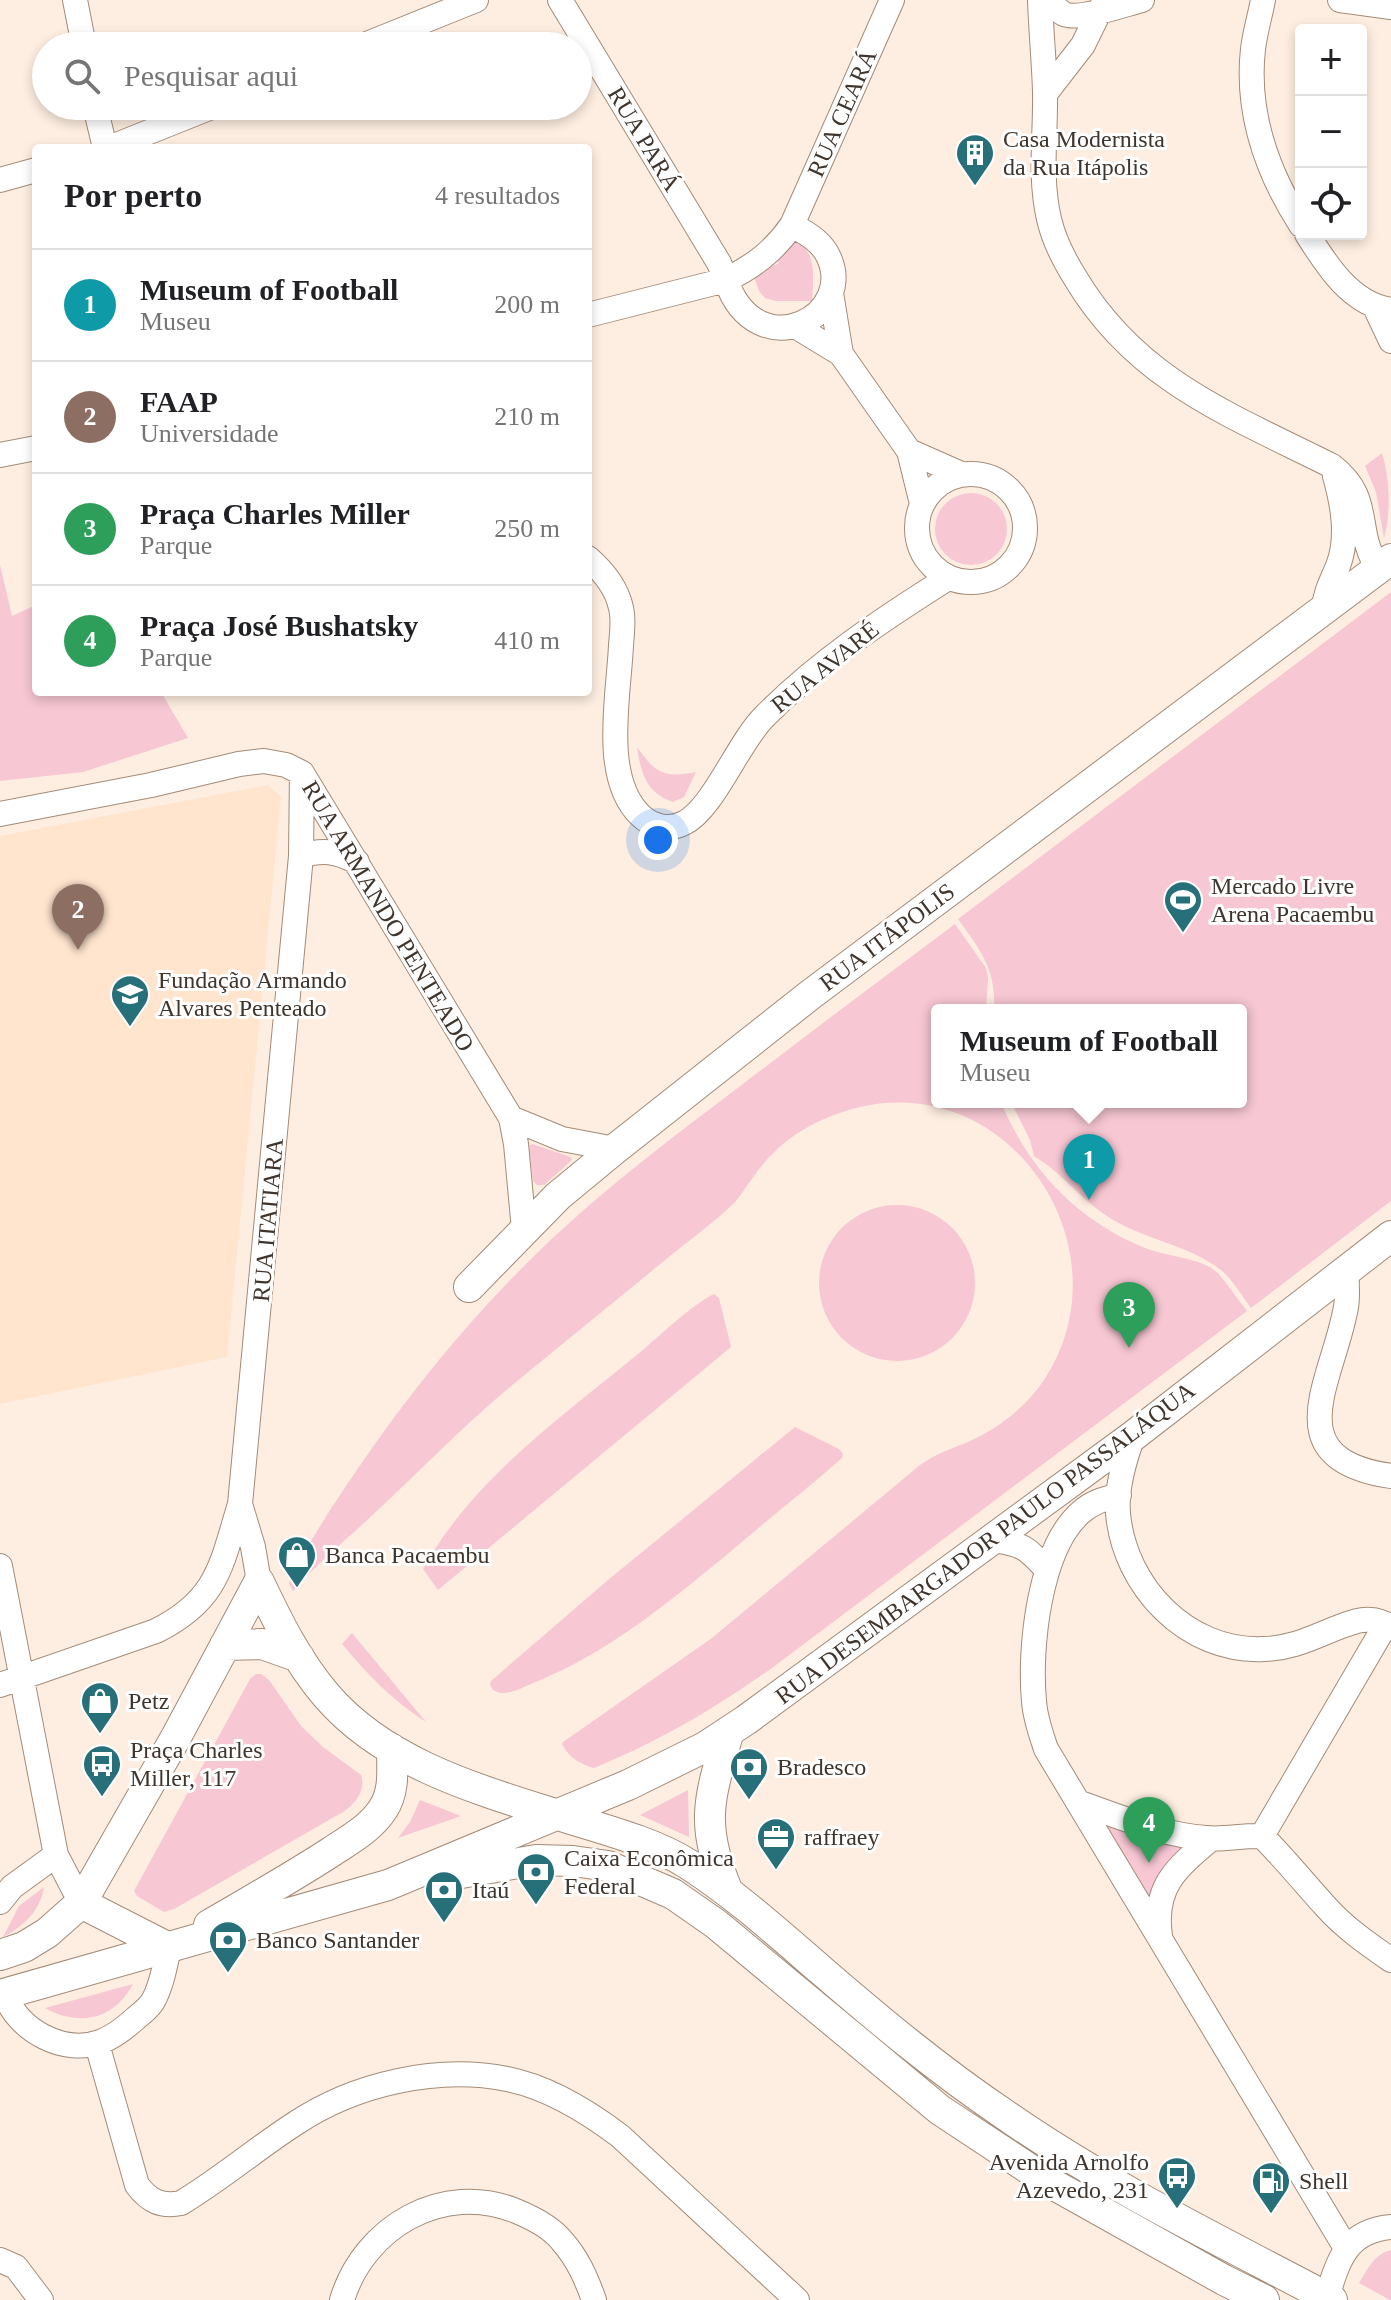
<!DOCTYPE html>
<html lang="pt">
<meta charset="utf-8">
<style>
:root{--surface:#fff;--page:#f6f6f6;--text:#202124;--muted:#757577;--line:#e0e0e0;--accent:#27707a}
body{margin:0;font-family:"Times New Roman",serif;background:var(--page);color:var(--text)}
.controls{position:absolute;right:24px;top:24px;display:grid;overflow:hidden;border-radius:8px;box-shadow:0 4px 12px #0003}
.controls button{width:72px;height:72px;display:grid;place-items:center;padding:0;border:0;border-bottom:2px solid var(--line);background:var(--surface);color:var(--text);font:40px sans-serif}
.you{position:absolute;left:658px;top:840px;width:28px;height:28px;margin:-20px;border:6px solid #fff;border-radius:50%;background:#1a73e8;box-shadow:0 0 0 12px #1a73e833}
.badge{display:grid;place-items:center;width:52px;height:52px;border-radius:50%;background:var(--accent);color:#fff;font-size:26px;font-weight:700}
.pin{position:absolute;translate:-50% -66px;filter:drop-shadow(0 2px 4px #0008)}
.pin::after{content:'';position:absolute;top:42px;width:28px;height:24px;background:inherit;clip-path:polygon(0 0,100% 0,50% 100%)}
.popup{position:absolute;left:931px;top:1004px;width:316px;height:104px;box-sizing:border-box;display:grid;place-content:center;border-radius:8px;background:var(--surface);filter:drop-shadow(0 2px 6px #0005);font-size:26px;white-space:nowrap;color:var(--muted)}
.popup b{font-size:30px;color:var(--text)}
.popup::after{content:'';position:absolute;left:50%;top:100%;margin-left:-16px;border:16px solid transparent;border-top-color:var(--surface)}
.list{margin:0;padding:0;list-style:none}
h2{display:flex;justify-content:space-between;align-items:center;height:104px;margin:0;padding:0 32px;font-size:34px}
h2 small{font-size:26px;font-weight:400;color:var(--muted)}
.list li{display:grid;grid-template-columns:52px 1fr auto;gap:24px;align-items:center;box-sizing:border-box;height:112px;padding:0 32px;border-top:2px solid var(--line)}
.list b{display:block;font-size:30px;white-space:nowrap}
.list p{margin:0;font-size:26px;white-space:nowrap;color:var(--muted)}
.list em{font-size:26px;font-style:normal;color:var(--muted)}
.icon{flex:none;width:44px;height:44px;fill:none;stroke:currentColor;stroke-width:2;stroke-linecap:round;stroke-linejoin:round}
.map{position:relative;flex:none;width:1391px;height:2300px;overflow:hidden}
.search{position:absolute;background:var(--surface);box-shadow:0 4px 12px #0003;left:32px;top:32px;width:560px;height:88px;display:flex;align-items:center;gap:20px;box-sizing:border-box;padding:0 28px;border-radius:44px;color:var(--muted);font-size:30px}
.panel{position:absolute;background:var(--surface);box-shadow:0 4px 12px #0003;left:32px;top:144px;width:560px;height:552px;border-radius:8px}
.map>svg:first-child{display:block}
</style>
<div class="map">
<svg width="1391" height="2300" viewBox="0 0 1391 2300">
<rect width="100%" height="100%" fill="#feeee1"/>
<path fill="#ffe4ce" d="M268,785L281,797L227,1357L0,1404V836Z"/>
<path fill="#f7c7d3" d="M788,241C819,243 813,280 812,301H776L765,298L759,291L753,274L758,269L778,264L779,254Z
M1382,453C1390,479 1391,514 1384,538L1376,492L1365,466Z
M935 529a36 36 0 1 1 72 0a36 36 0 1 1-72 0Z
M0,565L12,616L36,605V692H161L188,738L83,772L0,781Z
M1391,592V1201L1251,1308C1242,1296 1232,1279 1221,1270C1187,1244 1145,1240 1110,1218C1081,1200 1061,1172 1034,1156L1030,1140L1011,1102H1241V1010H994C996,969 981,951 958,919Z
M637,747C656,774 664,778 696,772L684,797L673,802C646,793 641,773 637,747Z
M955,924L986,968L988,978L986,1010H937V1102H1001C1028,1169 1078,1221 1145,1248C1166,1256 1191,1257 1210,1267L1219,1274L1247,1311L772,1668C714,1709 660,1741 594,1768C580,1764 569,1758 562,1744L563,1742L712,1638L920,1465C935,1454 951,1449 968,1442C998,1429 1026,1407 1044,1380C1129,1251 1013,1072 860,1107C835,1113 809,1124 788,1140C774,1151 762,1164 752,1179C745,1187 740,1198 732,1205C713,1223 691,1239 670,1256C619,1298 567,1340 516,1382C468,1421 425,1466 380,1508C351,1536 319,1561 293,1591L289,1583L292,1572C358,1461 433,1357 525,1265C592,1198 667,1141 743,1084C813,1030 884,977 955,924Z
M532,1144L571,1157L572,1160L544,1185H537L533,1181L529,1146Z
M819 1283a78 78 0 1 1 156 0a78 78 0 1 1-156 0Z
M714,1294L719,1298L731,1347L438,1590L423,1569C473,1479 560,1418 638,1354C659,1337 691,1305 714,1294Z
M795,1427L839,1449L843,1454L842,1458C806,1490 767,1520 730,1552C669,1602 607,1654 533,1683C521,1688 505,1698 493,1690L490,1685L491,1681L608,1580Z
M352,1633L426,1722C393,1701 367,1674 342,1644Z
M256,1674H261L269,1680L301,1726L323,1747L361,1775C366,1790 356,1803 343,1812L174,1909L164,1912L137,1896L134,1891L250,1679Z
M688,1790L689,1837L640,1815Z
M420,1800L461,1816L398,1838L410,1822Z
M1103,1824L1187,1847L1162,1869L1150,1900L1133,1868Z
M44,1887C41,1910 23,1927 3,1937L19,1906Z
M133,1984C114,2020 79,2027 45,2008Z
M1391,2250V2300H1390L1359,2283C1368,2269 1374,2254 1391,2250Z"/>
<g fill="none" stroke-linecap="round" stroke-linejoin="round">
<g stroke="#a48b77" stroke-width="26">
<path id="minor" d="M75,0L84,46
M560,0L719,263L726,280L588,315
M1040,0C1041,30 1044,61 1045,91C1046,134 1039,176 1049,219C1054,241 1064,260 1076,279C1137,381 1231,415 1332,466C1374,499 1353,528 1378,569
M1049,0C1054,5 1058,11 1064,14C1079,21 1125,4 1142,0
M1263,0C1260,16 1255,32 1253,49C1246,112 1267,172 1301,225
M1340,0L1391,7
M362,46L476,0
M1045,94L1083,45L1105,0
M95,106L105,148
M109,148L214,106
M0,180L36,170
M792,225C804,232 818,239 826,252C862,314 757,371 726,280C754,266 774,251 792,225L892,0
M1307,234C1327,266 1351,304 1391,310
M831,293L841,354
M1375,307L1391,341
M795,326L841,354L909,451L922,504
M909,451L961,474
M0,455L36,448
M917 528a54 54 0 1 1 108 0a54 54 0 1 1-108 0Z
M588,558C603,571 617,589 621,608C624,619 622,633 621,645C619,694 601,777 640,815C651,826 669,831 684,823C713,809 738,743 764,717C818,662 883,619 948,578
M1324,609C1325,592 1332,581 1338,566C1349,537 1343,505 1335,476
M0,814L151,785L239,764L264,761L286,765L302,773L511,1118L516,1144L524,1230
M301,856C322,849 337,851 357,862
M511,1118L562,1139L615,1149
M1346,1270C1347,1282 1348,1295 1346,1307C1333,1381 1274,1459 1391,1476
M1133,1436C1125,1458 1116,1490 1118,1513C1124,1586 1187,1653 1264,1649C1301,1648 1324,1630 1357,1621C1368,1618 1382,1620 1391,1628
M1119,1495C1104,1499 1092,1502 1080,1513C1039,1550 1029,1649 1034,1701C1035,1718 1041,1734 1046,1749L1346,2248
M990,1539C1022,1545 1025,1545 1047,1570
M0,1566L56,1855L81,1903
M259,1582L253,1547L240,1504L301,856L302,773
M0,1685L156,1631C218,1600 221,1566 240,1504
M1080,1803C1121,1817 1162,1835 1206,1838C1224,1840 1243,1835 1262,1836C1285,1859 1305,1884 1327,1908C1345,1928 1368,1944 1391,1960
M1262,1836L1386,1624
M0,1902L12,1887L56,1855
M1160,1936C1153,1887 1176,1868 1211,1839
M5,1994C17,2030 63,2055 100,2042C114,2037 125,2028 136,2018C142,2013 149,2008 153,2001C162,1985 165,1965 169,1948
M97,2044L137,2185C149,2201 161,2207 181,2203C221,2179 257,2148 296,2123C355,2084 437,2065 507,2079C548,2087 587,2111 620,2136L797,2300
M0,2260L16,2267L41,2300
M342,2300C364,2227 443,2181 516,2211C533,2218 551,2227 562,2241C578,2259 586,2278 594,2300
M1326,2300C1338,2262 1345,2231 1391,2227"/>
</g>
<g stroke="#a48b77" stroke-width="32">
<path id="major" d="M469,1287L558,1196L615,1149L810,995L1391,559
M259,1582C278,1622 297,1661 326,1695C384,1763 476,1789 558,1815C598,1828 652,1841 688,1864C736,1895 778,1933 822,1971C880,2021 940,2071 1004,2114C1107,2186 1221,2241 1332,2300
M225,1645L262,1644L299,1657
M438,1877L536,1860L573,1861L608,1866L673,1894L716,1924L940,2110L1049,2182L1224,2280L1264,2300
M728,1892C699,1824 709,1798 729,1731
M81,1903L169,1948
M209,1925C250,1901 291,1878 331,1852C349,1840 371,1828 383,1809C395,1791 392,1769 392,1749
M0,1955L24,1947L47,1933L81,1903L175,1739L259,1582
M0,1995L388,1885L628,1785L705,1747L746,1720L1133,1436L1391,1236"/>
</g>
<use href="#minor" stroke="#fff" stroke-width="24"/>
<use href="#major" stroke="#fff" stroke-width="30"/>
</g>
<defs>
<g id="building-pin" transform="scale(2)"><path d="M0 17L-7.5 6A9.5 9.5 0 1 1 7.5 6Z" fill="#27707a" stroke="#fefefe"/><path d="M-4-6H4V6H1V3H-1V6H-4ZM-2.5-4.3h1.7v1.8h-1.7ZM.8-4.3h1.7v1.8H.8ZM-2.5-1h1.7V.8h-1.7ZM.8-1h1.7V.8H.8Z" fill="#fff"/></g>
<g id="stadium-pin" transform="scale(2)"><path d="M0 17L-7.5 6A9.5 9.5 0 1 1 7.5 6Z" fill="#27707a" stroke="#fefefe"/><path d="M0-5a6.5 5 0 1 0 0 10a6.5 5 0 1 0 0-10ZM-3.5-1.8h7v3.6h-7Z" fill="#fff"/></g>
<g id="university-pin" transform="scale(2)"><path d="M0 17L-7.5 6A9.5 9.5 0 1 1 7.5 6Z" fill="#27707a" stroke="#fefefe"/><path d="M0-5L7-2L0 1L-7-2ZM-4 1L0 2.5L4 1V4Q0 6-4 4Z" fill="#fff"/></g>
<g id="shop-pin" transform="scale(2)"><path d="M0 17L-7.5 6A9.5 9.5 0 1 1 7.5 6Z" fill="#27707a" stroke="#fefefe"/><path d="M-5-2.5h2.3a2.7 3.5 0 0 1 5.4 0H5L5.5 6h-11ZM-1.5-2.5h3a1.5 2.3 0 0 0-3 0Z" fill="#fff"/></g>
<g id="bus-pin" transform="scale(2)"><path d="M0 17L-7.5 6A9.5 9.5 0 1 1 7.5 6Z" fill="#27707a" stroke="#fefefe"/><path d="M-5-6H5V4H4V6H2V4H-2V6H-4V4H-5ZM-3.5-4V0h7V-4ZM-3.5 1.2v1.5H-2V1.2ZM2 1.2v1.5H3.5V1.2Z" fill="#fff"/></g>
<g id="bank-pin" transform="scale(2)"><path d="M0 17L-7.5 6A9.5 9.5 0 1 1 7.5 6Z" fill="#27707a" stroke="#fefefe"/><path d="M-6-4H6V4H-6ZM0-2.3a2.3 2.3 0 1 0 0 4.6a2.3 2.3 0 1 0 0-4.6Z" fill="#fff"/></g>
<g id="office-pin" transform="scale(2)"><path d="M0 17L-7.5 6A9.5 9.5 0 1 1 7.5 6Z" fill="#27707a" stroke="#fefefe"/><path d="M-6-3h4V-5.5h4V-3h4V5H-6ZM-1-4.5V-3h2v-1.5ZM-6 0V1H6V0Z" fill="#fff"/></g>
<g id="fuel-pin" transform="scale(2)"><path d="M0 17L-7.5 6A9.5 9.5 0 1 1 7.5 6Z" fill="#27707a" stroke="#fefefe"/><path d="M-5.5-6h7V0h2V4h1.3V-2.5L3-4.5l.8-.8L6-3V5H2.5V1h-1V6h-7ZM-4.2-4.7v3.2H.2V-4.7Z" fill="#fff"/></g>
</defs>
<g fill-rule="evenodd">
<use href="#building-pin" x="975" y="153"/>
<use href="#stadium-pin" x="1183" y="900"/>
<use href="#university-pin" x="130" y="994"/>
<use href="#shop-pin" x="297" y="1555"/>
<use href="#shop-pin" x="100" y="1701"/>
<use href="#bus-pin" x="102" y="1764"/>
<use href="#bank-pin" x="749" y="1767"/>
<use href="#office-pin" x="776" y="1837"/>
<use href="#bank-pin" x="536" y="1872"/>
<use href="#bank-pin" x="444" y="1890"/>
<use href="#bank-pin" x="228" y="1940"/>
<use href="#bus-pin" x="1177" y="2176"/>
<use href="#fuel-pin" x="1271" y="2181"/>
</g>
<g text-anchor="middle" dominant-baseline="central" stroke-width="6" stroke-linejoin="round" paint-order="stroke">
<g font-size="24" fill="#40352d" stroke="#fefefe">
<text transform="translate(842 113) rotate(-66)">RUA CEARÁ</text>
<text transform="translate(644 139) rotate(59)">RUA PARÁ</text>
<text transform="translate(825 667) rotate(-39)">RUA AVARÉ</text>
<text transform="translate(388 916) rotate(59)">RUA ARMANDO PENTEADO</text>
<text transform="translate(887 937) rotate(-37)">RUA ITÁPOLIS</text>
<text transform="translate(268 1220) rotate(-85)">RUA ITATIARA</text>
<text transform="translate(985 1543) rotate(-37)">RUA DESEMBARGADOR PAULO PASSALÁQUA</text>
</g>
<g font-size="24" fill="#40352d" stroke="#fefefe" text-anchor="start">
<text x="1003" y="139">Casa Modernista<tspan x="1003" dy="28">da Rua Itápolis</tspan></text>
<text x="1211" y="886">Mercado Livre<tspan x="1211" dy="28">Arena Pacaembu</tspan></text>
<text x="158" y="980">Fundação Armando<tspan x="158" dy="28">Alvares Penteado</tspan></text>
<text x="325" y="1555">Banca Pacaembu</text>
<text x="128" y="1701">Petz</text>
<text x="130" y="1750">Praça Charles<tspan x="130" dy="28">Miller, 117</tspan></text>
<text x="777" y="1767">Bradesco</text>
<text x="804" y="1837">raffraey</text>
<text x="564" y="1858">Caixa Econômica<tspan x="564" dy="28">Federal</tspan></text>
<text x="472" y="1890">Itaú</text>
<text x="256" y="1940">Banco Santander</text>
<text x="1149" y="2162" text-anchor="end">Avenida Arnolfo<tspan x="1149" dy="28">Azevedo, 231</tspan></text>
<text x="1299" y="2181">Shell</text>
</g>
</g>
</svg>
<div class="controls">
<button>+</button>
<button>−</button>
<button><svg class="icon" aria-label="locate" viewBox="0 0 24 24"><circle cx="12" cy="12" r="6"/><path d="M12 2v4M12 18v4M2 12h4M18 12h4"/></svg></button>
</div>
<div class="you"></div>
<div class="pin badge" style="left:1089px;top:1200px;background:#0f9aa8">1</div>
<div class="popup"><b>Museum of Football</b>Museu</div>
<div class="pin badge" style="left:78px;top:950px;background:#8d6e63">2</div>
<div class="pin badge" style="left:1129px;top:1348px;background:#2e9e5b">3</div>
<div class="pin badge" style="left:1149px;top:1863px;background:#2e9e5b">4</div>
<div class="search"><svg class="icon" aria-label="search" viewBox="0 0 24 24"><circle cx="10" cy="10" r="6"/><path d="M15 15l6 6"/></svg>Pesquisar aqui</div>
<section class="panel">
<h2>Por perto<small>4 resultados</small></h2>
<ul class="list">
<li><span class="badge" style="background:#0f9aa8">1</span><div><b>Museum of Football</b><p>Museu</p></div><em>200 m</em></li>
<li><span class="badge" style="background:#8d6e63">2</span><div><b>FAAP</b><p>Universidade</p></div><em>210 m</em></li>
<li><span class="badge" style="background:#2e9e5b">3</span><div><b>Praça Charles Miller</b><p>Parque</p></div><em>250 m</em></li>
<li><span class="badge" style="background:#2e9e5b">4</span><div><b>Praça José Bushatsky</b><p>Parque</p></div><em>410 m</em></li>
</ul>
</section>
</div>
